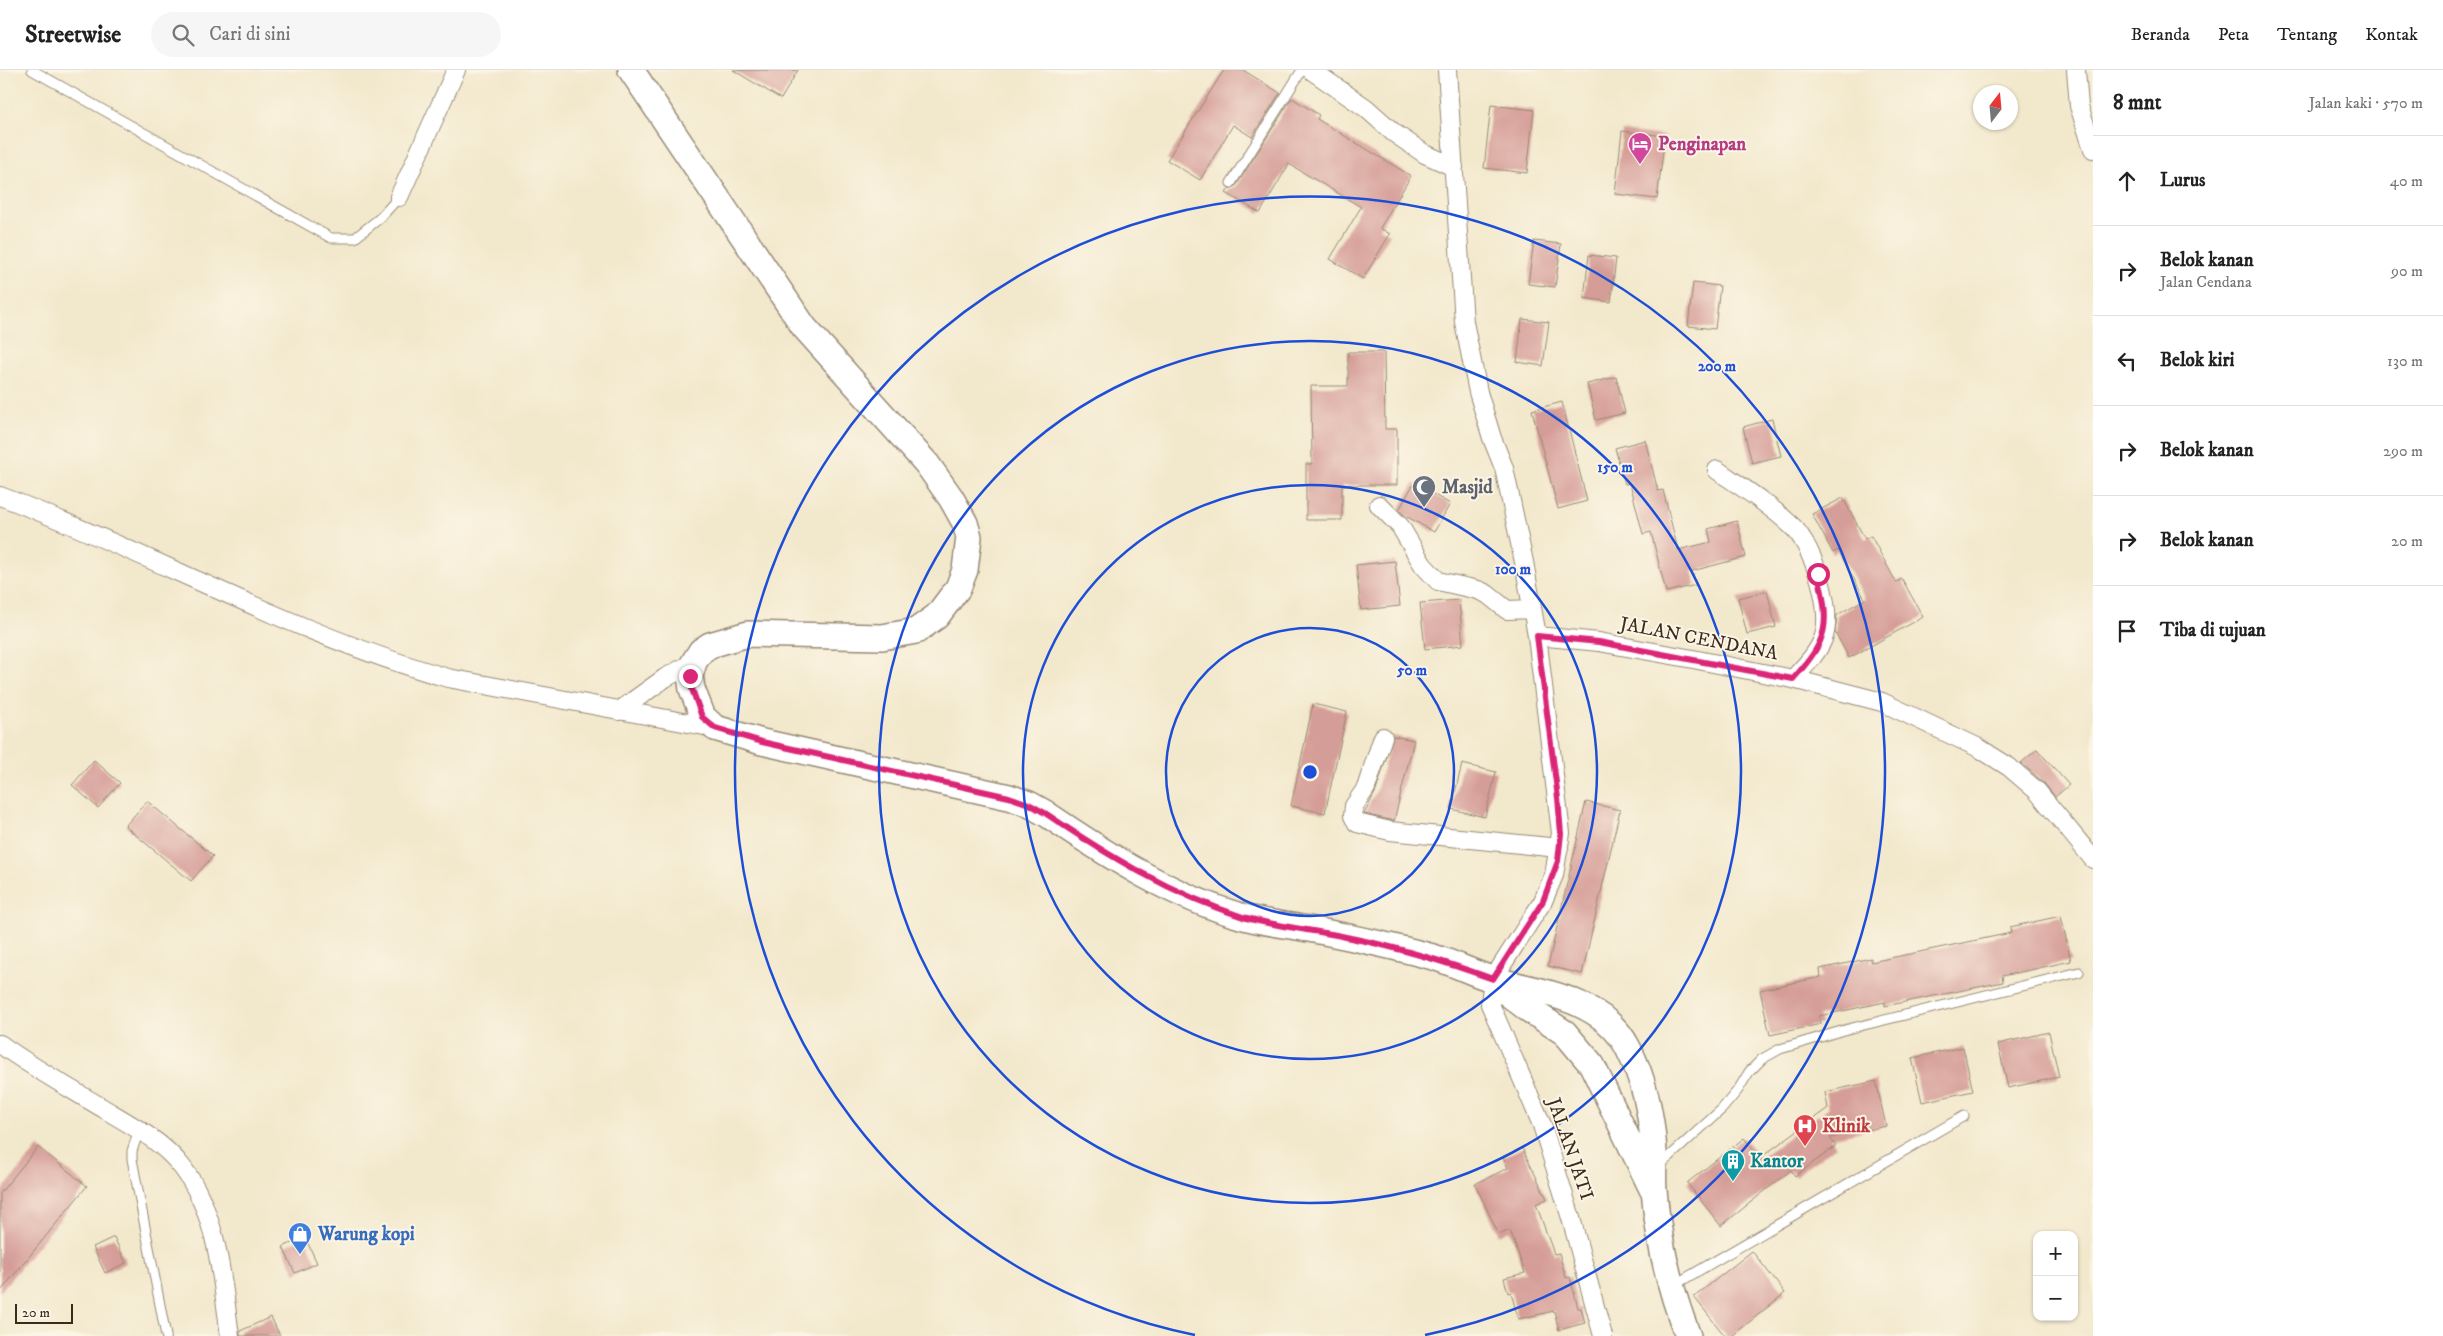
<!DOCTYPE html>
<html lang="id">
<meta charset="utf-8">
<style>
:root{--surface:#fff;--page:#f6f6f6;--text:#222;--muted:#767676;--line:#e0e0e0}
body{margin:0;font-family:"IM FELL DW Pica",serif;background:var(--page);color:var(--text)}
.controls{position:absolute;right:15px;bottom:15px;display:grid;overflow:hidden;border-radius:10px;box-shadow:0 1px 4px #0004}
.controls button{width:45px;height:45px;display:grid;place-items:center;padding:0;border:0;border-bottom:1px solid var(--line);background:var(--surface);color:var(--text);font:25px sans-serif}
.compass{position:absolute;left:1973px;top:15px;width:45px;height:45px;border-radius:50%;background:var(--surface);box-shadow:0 1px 4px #0004;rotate:16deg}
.scale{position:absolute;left:15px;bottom:12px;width:58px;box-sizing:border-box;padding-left:5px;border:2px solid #3b2a1e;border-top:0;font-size:14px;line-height:18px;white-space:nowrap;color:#3b2a1e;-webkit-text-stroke:4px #fcf5e5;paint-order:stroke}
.stop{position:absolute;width:15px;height:15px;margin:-11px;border:4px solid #db2777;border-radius:50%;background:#fff}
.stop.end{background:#db2777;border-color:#fff;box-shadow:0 1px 5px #0008}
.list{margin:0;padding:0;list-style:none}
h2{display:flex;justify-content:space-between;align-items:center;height:65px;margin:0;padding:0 20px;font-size:21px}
h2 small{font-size:16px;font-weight:400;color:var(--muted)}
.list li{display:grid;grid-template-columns:32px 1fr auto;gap:15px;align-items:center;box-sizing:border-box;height:90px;padding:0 20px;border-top:1px solid var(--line)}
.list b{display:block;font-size:19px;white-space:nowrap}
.list p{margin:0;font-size:16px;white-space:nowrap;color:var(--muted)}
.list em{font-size:16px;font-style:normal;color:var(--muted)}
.icon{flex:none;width:28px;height:28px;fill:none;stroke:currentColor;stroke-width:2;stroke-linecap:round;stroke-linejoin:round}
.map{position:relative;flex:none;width:2093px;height:1266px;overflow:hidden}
header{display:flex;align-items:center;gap:30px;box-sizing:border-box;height:70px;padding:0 25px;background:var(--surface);border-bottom:1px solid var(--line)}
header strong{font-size:24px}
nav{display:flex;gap:28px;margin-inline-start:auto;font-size:18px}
.search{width:350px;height:45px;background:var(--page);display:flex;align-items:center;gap:12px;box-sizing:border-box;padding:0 18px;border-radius:28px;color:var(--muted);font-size:19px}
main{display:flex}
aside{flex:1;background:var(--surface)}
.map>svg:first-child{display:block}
</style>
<header>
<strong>Streetwise</strong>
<div class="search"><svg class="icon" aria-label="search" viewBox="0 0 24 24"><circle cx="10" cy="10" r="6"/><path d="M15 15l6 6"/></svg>Cari di sini</div>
<nav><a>Beranda</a><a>Peta</a><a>Tentang</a><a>Kontak</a></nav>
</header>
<main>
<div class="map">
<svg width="2093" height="1266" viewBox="0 0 2093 1266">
<rect width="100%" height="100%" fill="#fcf5e5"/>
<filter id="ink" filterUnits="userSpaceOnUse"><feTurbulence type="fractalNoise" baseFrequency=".02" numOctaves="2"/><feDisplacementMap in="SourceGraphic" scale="10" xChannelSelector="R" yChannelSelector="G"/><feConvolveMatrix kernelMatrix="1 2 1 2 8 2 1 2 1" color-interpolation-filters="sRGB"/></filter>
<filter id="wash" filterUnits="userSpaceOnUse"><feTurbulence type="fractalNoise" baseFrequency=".0096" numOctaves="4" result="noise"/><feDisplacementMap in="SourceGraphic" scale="20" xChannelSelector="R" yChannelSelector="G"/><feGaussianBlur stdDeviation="1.12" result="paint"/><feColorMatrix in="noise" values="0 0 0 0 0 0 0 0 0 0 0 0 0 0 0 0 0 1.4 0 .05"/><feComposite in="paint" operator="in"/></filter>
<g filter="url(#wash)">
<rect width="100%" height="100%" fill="#f2e8cc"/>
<g id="blocks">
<path fill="#d59d97" d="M733,0H798L781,29Z
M1224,0H1243L1280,23L1252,67L1233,55L1200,110L1167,90Z
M1292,28L1319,45L1317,49L1411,106L1380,158L1390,164L1363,209L1330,189L1361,137L1289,94L1260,143L1226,123L1229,119L1236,116Z
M1491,35L1534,40L1527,103L1484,98Z
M1622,61L1665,66L1657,129L1615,124Z
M1534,171L1561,174L1555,217L1528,214Z
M1589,185L1616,188L1611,232L1584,228Z
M1693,213L1720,216L1715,259L1688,256Z
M1522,249L1549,252L1543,296L1517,292Z
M1348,282H1384L1385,359H1397V415H1342V450H1306V394H1312L1311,316H1348Z
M1616,307L1625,343L1596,350L1587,314Z
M1562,332L1587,431L1558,439L1532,340Z
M1772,349L1781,386L1752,393L1743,357Z
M1645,370L1658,421L1663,420L1678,480L1711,472L1708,459L1737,451L1746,487L1692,501L1696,515L1666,522L1651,462L1643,464L1630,413L1625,414L1615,378Z
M1414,413L1450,434L1434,462L1404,445L1399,440Z
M1843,428L1865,469L1871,466L1896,512L1902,509L1923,547L1849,588L1835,562L1837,545L1865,529L1838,480L1833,483L1812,444Z
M1395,491L1400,536L1361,540L1356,495Z
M1767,521L1776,557L1747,564L1738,528Z
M1459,530L1463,575L1425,579L1420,533Z
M1313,634L1347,642L1325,743L1291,736Z
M1393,666L1414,670L1394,751L1364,744L1376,721Z
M2037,679L2069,715L2055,727L2044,713L2021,693Z
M94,690L120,713L98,738L72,715Z
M1462,694L1496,702L1485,747L1451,739Z
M147,731L213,786L191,811L125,756Z
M1586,732L1620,740L1582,904L1548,896Z
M2061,846L2071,891L2002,906L2003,912L1885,936V932L1819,946L1821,954L1770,965L1760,920L1821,907L1820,899L1871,888V892L2011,863L2010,857Z
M2049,962L2059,1007L2008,1018L1998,974Z
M1963,977L1973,1021L1922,1032L1912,988Z
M1876,1011L1886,1056L1830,1068L1836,1076L1795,1106L1791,1100L1721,1156L1687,1113L1744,1068L1760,1088L1828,1038L1825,1022Z
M38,1077L87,1116L0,1222V1123Z
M1522,1078L1547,1129L1536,1134L1554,1184L1559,1183L1566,1208L1570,1207L1578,1238H1581L1585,1253L1559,1260L1554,1241L1518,1249L1511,1222L1508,1223L1504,1208L1525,1203L1510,1160L1499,1165L1475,1114L1508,1098L1503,1087Z
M114,1167L126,1193L105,1203L93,1177Z
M305,1167L317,1193L295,1203L283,1177Z
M1752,1181L1785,1223L1732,1266H1725L1694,1227Z
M271,1247L280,1266H240V1261Z"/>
</g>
</g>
<g filter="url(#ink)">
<use href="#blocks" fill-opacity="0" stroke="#968975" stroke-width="1"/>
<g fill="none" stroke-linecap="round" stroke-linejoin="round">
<g stroke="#968975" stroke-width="11">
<path id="lane" d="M32,0L331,168H355L381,147L399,127
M1231,113L1302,0
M139,1060L132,1081V1089L166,1266
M1657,1098L1722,1039L1738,1020L1749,1002L1762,989L1780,979L1848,959L2079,902
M1674,1215L1964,1046"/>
</g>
<g stroke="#968975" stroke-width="20">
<path id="street" d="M1311,0L1366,38L1394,63L1425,84L1454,97
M1447,0L1464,252L1478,322L1492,368L1504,398L1524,492L1537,566L1561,763L1554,805L1543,831L1493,909L1490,934L1542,1055L1571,1148L1603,1266
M2076,0L2079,36L2093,79
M399,127L456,0
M1717,400C1743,418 1770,435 1793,457C1814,478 1834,541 1823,569C1817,584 1804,597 1793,609
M0,426C151,483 293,564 448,608L715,658
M1379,435L1400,456L1423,495L1438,511L1478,520L1487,524L1507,540L1532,539
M1537,566L1599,572L1693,589L1793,609L1882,632L1979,678L2009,697L2037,721L2093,789
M619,641L665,608L694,592
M1383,667L1366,718L1354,736L1353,746L1357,753L1390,761L1559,778
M0,974C33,998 71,1019 106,1040C133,1056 163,1072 182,1097C218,1144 222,1209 230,1266"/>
</g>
<g stroke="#968975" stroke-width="28">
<path id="secondary" d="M631,0L804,257L927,394L951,428L965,453L969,467L965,500L958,518L937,546L916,561L882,567L748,564L710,575L701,581L694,592L690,606L692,619L703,647L715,658L762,672L1009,727L1029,734L1045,743C1107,785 1172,827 1244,847C1265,853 1288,855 1309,859C1350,867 1392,876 1433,887C1454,893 1474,904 1495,910C1542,922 1603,929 1628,978C1644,1009 1652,1048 1654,1082C1654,1095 1653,1108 1654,1120C1658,1170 1670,1220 1688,1266
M1493,909L1502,919L1528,939L1565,963L1592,995L1652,1119"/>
</g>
<use href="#lane" stroke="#fff" stroke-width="9"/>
<use href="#street" stroke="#fff" stroke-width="18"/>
<use href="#secondary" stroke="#fff" stroke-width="25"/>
</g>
</g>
<g fill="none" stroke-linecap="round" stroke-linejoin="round" filter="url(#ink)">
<path stroke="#db2777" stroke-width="6" d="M690,606L692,619L702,647L715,658L762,672L1009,727L1029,734L1045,743C1107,785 1171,824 1243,847C1277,857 1316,860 1351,868C1400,878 1446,892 1493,909L1543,831L1558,791L1561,764L1558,728L1537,566L1599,572L1793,609C1829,569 1830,555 1818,504"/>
</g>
<g fill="none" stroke="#1d4ed8" stroke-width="2.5">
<circle cx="1310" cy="702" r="144"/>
<circle cx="1310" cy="702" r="287"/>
<circle cx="1310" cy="702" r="431"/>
<path d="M1195 1265A575 575 0 1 1 1425 1265"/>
</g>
<defs>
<g id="hotel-pin" transform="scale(1.25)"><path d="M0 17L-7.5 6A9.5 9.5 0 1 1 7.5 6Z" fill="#d1479c" stroke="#fcf5e5"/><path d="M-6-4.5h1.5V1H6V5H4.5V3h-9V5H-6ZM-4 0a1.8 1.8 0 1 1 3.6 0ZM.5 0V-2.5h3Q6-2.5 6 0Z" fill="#fff"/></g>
<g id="mosque-pin" transform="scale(1.25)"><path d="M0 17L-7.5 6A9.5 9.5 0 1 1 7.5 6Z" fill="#6b7280" stroke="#fcf5e5"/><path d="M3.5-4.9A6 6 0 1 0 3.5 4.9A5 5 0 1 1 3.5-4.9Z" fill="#fff"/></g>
<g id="hospital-pin" transform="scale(1.25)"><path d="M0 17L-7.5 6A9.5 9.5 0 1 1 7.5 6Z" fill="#e0444e" stroke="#fcf5e5"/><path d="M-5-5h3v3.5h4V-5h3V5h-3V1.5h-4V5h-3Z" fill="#fff"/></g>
<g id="building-pin" transform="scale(1.25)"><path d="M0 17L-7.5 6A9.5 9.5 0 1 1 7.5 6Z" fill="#0f9aa8" stroke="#fcf5e5"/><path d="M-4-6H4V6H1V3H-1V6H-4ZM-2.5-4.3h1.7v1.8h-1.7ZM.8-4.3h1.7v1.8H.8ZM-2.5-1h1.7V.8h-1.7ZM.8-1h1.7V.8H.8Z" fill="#fff"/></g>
<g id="shop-pin" transform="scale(1.25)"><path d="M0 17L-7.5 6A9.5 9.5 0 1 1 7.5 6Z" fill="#3f7fe0" stroke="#fcf5e5"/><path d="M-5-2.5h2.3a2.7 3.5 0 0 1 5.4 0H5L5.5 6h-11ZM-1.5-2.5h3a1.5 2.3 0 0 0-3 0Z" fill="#fff"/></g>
</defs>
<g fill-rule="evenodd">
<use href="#hotel-pin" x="1640" y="74"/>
<use href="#mosque-pin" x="1424" y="417"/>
<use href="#hospital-pin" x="1805" y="1056"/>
<use href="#building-pin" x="1733" y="1091"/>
<use href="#shop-pin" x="300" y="1164"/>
</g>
<g text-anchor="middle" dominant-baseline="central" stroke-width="4" stroke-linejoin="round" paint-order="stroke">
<g font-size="19" font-weight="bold" fill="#b23c85" stroke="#fcf5e5" text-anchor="start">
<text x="1658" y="74">Penginapan</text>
</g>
<g font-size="19" font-weight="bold" fill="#5b616d" stroke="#fcf5e5" text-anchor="start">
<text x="1442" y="417">Masjid</text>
</g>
<g font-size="19" fill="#3b2a1e" stroke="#fcf5e5">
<text transform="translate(1699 569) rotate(11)">JALAN CENDANA</text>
<text transform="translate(1570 1079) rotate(71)">JALAN JATI</text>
</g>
<g font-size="19" font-weight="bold" fill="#be3a42" stroke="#fcf5e5" text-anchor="start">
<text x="1822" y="1056">Klinik</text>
</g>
<g font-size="19" font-weight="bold" fill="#0d838f" stroke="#fcf5e5" text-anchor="start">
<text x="1750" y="1091">Kantor</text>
</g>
<g font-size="19" font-weight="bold" fill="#366cbe" stroke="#fcf5e5" text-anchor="start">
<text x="318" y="1164">Warung kopi</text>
</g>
</g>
<circle cx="1310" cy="702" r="8" fill="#1d4ed8" stroke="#fcf5e5" stroke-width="2.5"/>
<g font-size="15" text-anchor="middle" font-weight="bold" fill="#1d4ed8" stroke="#fcf5e5" stroke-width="4" stroke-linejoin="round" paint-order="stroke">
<text x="1717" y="301">200 m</text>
<text x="1615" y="402">150 m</text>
<text x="1513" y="504">100 m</text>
<text x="1412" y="605">50 m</text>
</g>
</svg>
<div class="controls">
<button>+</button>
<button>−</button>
</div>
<svg class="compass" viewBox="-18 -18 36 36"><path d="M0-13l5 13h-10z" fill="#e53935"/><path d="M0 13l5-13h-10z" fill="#767676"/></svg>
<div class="scale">20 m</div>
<div class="stop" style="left:1818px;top:504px"></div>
<div class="stop end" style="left:690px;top:606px"></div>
</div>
<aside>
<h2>8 mnt<small>Jalan kaki · 570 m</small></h2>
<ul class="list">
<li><svg class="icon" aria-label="ahead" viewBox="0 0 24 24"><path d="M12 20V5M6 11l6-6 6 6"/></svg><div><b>Lurus</b></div><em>40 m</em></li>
<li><svg class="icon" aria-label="right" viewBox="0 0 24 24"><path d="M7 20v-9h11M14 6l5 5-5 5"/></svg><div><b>Belok kanan</b><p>Jalan Cendana</p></div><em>90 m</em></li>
<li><svg class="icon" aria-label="left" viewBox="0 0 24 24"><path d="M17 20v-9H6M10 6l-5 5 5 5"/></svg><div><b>Belok kiri</b></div><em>130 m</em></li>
<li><svg class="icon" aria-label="right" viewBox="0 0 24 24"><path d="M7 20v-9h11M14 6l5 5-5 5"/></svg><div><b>Belok kanan</b></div><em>290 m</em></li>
<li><svg class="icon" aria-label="right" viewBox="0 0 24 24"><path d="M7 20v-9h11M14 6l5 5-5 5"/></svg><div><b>Belok kanan</b></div><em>20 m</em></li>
<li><svg class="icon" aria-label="arrive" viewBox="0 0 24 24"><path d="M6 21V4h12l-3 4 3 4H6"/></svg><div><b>Tiba di tujuan</b></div></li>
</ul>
</aside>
</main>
